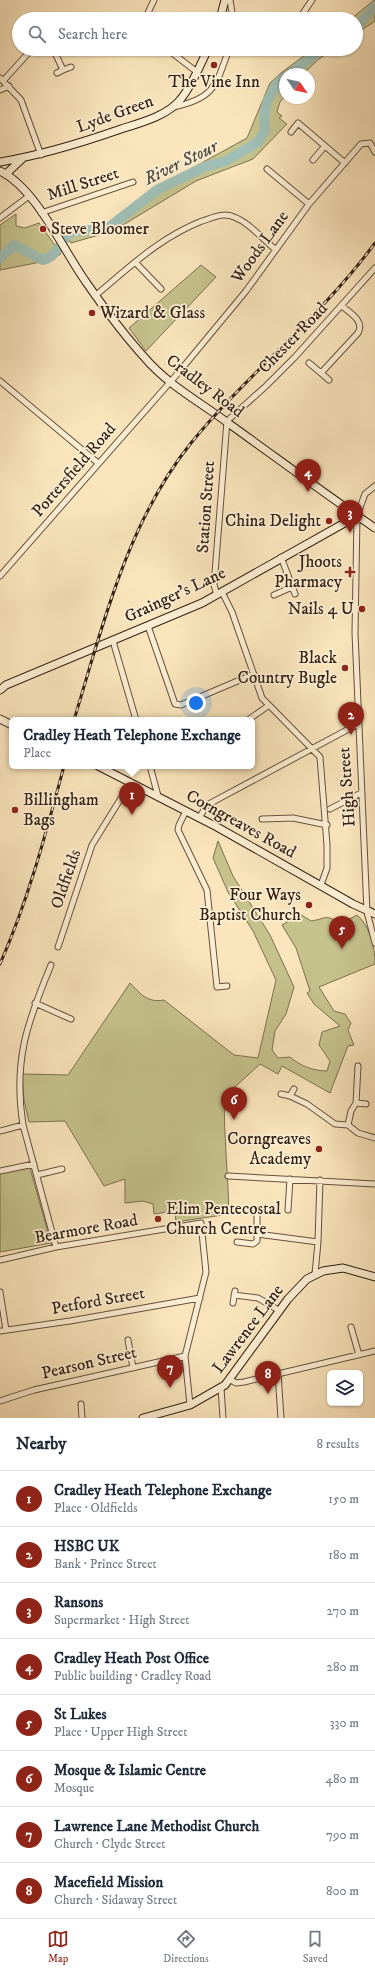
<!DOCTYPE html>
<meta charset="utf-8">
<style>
:root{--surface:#fff;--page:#f2f2f3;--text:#1f2937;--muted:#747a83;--line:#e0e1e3;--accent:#8f2418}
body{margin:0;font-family:"IM FELL DW Pica",serif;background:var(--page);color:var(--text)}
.controls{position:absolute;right:12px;bottom:12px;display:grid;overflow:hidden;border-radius:6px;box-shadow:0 1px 3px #0004}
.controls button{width:36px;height:36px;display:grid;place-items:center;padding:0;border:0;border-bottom:1px solid var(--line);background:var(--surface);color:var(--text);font:20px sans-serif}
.compass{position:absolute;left:279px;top:68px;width:36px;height:36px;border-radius:50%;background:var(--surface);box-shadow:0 1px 3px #0004;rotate:124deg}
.you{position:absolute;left:196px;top:703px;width:14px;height:14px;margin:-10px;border:3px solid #fff;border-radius:50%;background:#1a73e8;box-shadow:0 0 0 6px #1a73e833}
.badge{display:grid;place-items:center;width:26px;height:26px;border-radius:50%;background:var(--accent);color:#fff;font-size:13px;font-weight:700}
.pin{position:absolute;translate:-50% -33px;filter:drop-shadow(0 1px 2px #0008)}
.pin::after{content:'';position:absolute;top:21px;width:14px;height:12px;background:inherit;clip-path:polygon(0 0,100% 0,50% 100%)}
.popup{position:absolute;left:9px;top:717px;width:246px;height:52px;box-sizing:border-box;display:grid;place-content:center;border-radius:6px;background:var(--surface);filter:drop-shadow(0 1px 3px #0005);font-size:13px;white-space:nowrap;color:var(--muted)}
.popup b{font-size:15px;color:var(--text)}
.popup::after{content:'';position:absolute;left:50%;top:100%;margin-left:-8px;border:8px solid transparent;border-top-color:var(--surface)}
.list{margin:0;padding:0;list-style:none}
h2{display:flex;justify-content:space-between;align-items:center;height:52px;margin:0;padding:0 16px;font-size:17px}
h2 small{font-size:13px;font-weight:400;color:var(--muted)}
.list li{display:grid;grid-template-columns:26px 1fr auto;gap:12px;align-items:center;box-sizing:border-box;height:56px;padding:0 16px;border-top:1px solid var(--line)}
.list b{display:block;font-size:15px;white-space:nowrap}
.list p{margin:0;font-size:13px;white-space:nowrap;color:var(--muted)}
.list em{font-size:13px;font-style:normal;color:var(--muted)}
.icon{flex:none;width:22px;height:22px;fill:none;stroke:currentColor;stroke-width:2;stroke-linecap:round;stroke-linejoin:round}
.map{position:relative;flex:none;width:375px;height:1418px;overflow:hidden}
.search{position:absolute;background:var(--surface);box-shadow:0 1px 3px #0004;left:12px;right:12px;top:12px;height:44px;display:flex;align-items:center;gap:10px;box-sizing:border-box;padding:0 14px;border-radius:22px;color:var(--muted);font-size:15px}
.sheet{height:500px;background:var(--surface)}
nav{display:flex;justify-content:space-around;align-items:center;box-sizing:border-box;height:56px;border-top:1px solid var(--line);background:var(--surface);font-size:11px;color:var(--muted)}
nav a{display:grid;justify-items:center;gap:2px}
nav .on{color:var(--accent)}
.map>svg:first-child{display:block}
</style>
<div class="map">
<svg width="375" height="1418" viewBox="0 0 375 1418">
<rect width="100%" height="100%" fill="#fae5bc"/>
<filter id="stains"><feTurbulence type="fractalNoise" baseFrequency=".005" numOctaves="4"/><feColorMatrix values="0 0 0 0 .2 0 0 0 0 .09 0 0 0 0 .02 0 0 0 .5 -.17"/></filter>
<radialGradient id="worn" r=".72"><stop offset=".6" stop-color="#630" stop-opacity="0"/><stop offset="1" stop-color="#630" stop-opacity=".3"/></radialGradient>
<path fill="#c5c28c" stroke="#7c7150" d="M374,0H375V21L356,34V19H351Z
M313,49H333L319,59L303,74H285V96L280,102L277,112L282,116L279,118L287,124L253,159L196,181L113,231L71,243L61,231L109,224L137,200L156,188L247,138L270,83L281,73Z
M16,214V226L25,228L39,223L61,254L51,260L0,270V225Z
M201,265L216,277L146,351L129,328Z
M218,841L233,876L270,935L294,987L286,1014L275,1031L272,1050L278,1058L290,1057C300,1066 314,1071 327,1071L330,1061L319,1045L322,1032L340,1026L314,1004L307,993L310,991L296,948L282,925L300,914L311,921C326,919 325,913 340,924L357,915C370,926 375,947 375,964L319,987L334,1011L345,1014L351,1023L348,1030L354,1045L348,1046L330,1093L282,1066L278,1074L260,1064L224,1097C224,1136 228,1175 229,1214L176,1222L175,1211L154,1214L153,1204L143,1201L125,1203V1179L104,1186L65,1121L29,1122L24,1100L22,1074L68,1075L130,983C141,994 147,1003 164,1000L234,1055L258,1058L276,980L253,931L228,892L213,858Z
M27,1166L30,1168L51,1243L0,1252V1174Z"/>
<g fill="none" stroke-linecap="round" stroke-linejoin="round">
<path stroke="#9fbeb5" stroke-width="10" d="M356,28L375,6
M290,74L322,49
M0,258L14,245L43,260C60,255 60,239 72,232L108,228L157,190L204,167L226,161L258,142L265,130L264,117L267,102L276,85L285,77"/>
<g stroke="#65513f" stroke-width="7">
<path id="street" d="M230,0L233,19
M145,19L154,0
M299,19L312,0
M50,49L56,55L63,70L71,67
M167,49L197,72
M57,73L63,70
M0,78L21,100L41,155
M3,81L32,49
M0,90L9,86
M174,107C215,98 216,85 229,49
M291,132L298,123L345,163
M313,160L325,146
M267,169L309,204
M41,213L133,182
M0,218L29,196
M135,262L161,289
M96,295C131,266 159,238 202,221C212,218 223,212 234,217C250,223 262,239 275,249
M309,363L321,373L358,333C365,321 350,313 342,306
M321,373L329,380
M0,381L98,463
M375,486L365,494L357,516L355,633L367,912L375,943
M281,557L295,594
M0,576L179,372L246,291L309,204L361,144L370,143L375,152
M222,592L232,612L262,698L320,757L327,845V868L321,885
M217,595L214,585L215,573L227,421L266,386L295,357L375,268
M274,595L292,587
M148,626L175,704L181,705L254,674
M113,641L136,720
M248,720L268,706
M150,766L158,796
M330,809L361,793
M186,811L179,825L178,830L207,890L217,987L227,986
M199,818L207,805L358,724
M262,819L293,818L327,825
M58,947L92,845L131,782
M51,965C27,1023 13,1061 23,1125L56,1247
M35,1003L71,1019
M281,1094L290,1096L294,1089
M290,1096L307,1104L335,1124L348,1125L358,1133L375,1138
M356,1103L366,1104
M348,1125L351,1111L356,1103L358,1066
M0,1131L23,1125
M0,1171L34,1164
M37,1175L62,1169
M228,1176L375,1184
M288,1210L290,1179
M257,1234L318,1242
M237,1242L253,1244L257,1241V1209
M0,1260L56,1247L201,1223L206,1272L185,1356L190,1405
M315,1274L318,1242L320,1180
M0,1292L6,1330
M234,1295L258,1298L280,1311
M233,1303L235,1291
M351,1327L359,1355
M0,1331L70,1321L200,1298
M128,1340L133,1368
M278,1373L281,1418
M229,1379L236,1383L244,1382L375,1351
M221,1388L223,1418
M0,1401L34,1390L185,1356
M81,1404L82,1418"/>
</g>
<g stroke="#332015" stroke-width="9">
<path id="secondary" d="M220,19L225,0
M0,162C42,155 81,143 121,129C140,123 167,116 180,100C192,86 200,65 208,49
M0,171C36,188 63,250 86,282C104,308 124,335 145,358C168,385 200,402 228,423C277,458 325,494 375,528
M6,174L23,158
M0,690L6,685L202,603L357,516
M0,719L12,725
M98,766L217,827L353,904L375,914
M143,1418L190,1405L225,1385L288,1299L307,1279L323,1271L343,1268L375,1277"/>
</g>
<use href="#street" stroke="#fceed3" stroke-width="5"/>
<use href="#secondary" stroke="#fceed3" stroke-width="7"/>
<g stroke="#332015" stroke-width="3">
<path id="rail" d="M74,720C103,625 127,523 191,443C248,373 321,317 375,243
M0,964C28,901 46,833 64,766"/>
</g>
<use href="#rail" stroke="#fceed3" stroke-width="1.5" stroke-dasharray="4.5" stroke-linecap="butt"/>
</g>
<g fill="#8f2418" stroke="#fceed3" stroke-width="1.5">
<circle cx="214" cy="65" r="4"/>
<circle cx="43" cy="229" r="4"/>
<circle cx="92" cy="313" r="4"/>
<circle cx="329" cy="521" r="4"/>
<path d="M348 566h4v4h4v4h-4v4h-4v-4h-4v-4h4z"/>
<circle cx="362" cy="609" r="4"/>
<circle cx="345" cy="668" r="4"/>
<circle cx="15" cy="810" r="4"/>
<circle cx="309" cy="905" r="4"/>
<circle cx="319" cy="1149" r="4"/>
<circle cx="158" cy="1219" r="4"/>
</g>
<g text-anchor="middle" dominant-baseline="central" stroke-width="3.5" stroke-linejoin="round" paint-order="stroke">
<g font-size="17" fill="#332015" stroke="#fceed3" text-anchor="end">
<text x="214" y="82" text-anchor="middle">The Vine Inn</text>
<text x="51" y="229" text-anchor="start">Steve Bloomer</text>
<text x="100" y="313" text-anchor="start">Wizard &amp; Glass</text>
<text x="321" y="521">China Delight</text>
<text x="342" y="562">Jhoots<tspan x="342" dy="20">Pharmacy</tspan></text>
<text x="354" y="609">Nails 4 U</text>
<text x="337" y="658">Black<tspan x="337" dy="20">Country Bugle</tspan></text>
<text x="23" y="800" text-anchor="start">Billingham<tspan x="23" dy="20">Bags</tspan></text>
<text x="301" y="895">Four Ways<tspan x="301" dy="20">Baptist Church</tspan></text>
<text x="311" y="1139">Corngreaves<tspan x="311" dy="20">Academy</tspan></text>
<text x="166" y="1209" text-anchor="start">Elim Pentecostal<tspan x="166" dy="20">Church Centre</tspan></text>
</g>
<g font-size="17" fill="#332015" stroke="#fceed3">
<text transform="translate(115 114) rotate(-20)">Lyde Green</text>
<text transform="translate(83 184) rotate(-18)">Mill Street</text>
<text transform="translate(260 247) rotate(-54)">Woods Lane</text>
<text transform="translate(293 338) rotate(-46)">Chester Road</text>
<text transform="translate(205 386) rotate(37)">Cradley Road</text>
<text transform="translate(74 470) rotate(-49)">Portersfield Road</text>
<text transform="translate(206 507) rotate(-86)">Station Street</text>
<text transform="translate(175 595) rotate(-25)">Grainger's Lane</text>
<text transform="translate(347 787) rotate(-94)">High Street</text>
<text transform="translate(241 824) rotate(29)">Corngreaves Road</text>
<text transform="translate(66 879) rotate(-71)">Oldfields</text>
<text transform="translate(86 1229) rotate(-10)">Bearmore Road</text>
<text transform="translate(98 1301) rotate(-10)">Petford Street</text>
<text transform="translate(248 1329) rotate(-53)">Lawrence Lane</text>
<text transform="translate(89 1363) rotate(-13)">Pearson Street</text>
</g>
<g font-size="18" font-style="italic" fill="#534f45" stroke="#fceed3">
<text transform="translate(181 163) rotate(-26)">River Stour</text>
</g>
</g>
<rect width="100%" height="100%" filter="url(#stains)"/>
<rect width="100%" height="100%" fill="url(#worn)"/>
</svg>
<div class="controls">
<button><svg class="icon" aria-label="layers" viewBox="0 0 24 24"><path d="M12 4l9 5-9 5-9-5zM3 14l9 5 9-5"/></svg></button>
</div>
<svg class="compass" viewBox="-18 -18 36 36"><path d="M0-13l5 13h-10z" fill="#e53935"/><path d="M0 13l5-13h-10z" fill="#747a83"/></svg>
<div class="you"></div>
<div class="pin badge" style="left:132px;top:815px">1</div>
<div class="popup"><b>Cradley Heath Telephone Exchange</b>Place</div>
<div class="pin badge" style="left:351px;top:735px">2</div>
<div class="pin badge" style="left:350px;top:533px">3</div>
<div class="pin badge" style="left:308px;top:492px">4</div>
<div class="pin badge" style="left:342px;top:949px">5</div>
<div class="pin badge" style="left:234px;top:1120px">6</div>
<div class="pin badge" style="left:170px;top:1388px">7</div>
<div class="pin badge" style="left:268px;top:1394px">8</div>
<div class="search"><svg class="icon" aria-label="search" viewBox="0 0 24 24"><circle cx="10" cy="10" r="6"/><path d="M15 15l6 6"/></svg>Search here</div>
</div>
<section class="sheet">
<h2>Nearby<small>8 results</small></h2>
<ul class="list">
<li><span class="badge">1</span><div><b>Cradley Heath Telephone Exchange</b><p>Place · Oldfields</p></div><em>150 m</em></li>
<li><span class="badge">2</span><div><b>HSBC UK</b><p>Bank · Prince Street</p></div><em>180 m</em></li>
<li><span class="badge">3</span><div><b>Ransons</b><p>Supermarket · High Street</p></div><em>270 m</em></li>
<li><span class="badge">4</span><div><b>Cradley Heath Post Office</b><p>Public building · Cradley Road</p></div><em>280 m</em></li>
<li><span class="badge">5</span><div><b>St Lukes</b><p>Place · Upper High Street</p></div><em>330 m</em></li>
<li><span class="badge">6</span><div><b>Mosque &amp; Islamic Centre</b><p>Mosque</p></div><em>480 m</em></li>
<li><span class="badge">7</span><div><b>Lawrence Lane Methodist Church</b><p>Church · Clyde Street</p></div><em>790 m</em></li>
<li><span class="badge">8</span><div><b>Macefield Mission</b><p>Church · Sidaway Street</p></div><em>800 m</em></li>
</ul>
</section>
<nav>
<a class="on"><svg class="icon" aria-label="map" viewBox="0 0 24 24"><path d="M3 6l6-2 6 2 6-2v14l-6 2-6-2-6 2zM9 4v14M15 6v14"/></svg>Map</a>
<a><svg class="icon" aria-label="directions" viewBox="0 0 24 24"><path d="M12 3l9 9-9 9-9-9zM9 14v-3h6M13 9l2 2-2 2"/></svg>Directions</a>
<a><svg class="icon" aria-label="saved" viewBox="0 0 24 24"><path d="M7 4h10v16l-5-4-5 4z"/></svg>Saved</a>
</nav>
